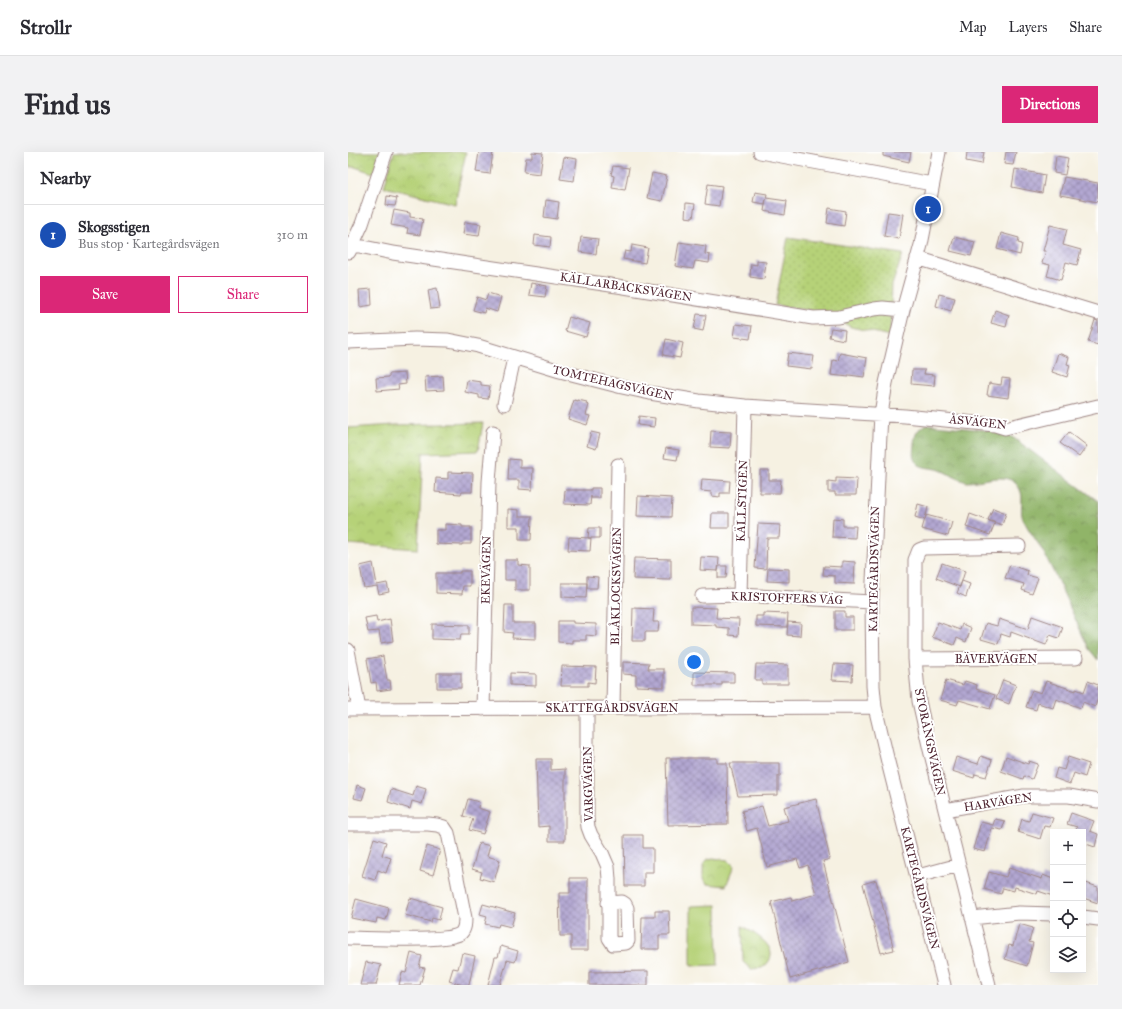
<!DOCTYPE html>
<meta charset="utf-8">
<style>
:root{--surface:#fff;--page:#f2f2f3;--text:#2b2b33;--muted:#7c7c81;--line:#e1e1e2;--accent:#db2777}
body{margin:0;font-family:"IM FELL Great Primer",serif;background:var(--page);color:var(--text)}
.controls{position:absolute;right:12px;bottom:12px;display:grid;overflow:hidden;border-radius:0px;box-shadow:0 4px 16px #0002}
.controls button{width:36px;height:36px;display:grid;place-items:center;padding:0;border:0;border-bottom:1px solid var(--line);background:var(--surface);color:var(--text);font:20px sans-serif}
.you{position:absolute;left:346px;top:510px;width:14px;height:14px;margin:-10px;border:3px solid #fff;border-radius:50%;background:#1a73e8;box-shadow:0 0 0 6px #1a73e833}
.badge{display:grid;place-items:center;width:26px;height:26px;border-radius:50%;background:var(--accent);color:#fff;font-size:13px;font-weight:700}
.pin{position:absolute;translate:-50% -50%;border:2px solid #fff;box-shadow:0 1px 4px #0006}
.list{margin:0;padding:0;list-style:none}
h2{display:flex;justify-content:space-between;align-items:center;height:52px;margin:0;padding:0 16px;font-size:17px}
h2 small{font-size:13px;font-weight:400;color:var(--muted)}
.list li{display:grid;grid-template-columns:26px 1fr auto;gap:12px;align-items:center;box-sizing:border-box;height:60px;padding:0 16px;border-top:1px solid var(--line)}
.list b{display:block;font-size:15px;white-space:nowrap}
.list p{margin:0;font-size:13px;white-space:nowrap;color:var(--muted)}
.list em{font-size:13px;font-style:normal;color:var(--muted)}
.actions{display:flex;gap:8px;padding:12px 16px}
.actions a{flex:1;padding:9px 0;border:1px solid var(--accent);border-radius:0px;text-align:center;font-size:14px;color:var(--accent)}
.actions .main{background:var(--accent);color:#fff}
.icon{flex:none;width:22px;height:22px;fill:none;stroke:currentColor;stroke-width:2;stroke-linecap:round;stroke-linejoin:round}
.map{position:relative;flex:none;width:750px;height:833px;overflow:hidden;border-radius:0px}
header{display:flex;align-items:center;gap:24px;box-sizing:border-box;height:56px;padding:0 20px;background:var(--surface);border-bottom:1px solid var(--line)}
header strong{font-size:19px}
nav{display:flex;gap:22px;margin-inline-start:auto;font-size:14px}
.intro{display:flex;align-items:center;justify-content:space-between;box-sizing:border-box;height:96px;padding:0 24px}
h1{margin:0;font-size:28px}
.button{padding:10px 18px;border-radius:0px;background:var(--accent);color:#fff;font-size:14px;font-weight:700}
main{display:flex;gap:24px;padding:0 24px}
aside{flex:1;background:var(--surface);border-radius:0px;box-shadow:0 4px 16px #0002}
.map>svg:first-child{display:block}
</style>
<header>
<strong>Strollr</strong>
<nav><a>Map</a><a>Layers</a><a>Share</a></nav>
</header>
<div class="intro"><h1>Find us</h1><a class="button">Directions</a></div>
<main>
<aside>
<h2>Nearby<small></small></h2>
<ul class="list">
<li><span class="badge" style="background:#1a4fb4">1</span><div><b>Skogsstigen</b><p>Bus stop · Kartegårdsvägen</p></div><em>310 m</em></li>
</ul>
<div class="actions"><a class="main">Save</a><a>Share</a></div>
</aside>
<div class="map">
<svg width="750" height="833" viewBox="0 0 750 833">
<defs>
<pattern id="grass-dots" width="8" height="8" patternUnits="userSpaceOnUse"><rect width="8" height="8" fill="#b6d278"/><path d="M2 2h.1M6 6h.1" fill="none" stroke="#9eb468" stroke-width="1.8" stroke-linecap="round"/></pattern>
<pattern id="forest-crowns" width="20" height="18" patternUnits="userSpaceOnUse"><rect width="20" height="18" fill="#90b468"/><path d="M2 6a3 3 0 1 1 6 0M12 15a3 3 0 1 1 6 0" fill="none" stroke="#789256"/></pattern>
<pattern id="park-crowns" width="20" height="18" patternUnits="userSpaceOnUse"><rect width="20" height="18" fill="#b6d278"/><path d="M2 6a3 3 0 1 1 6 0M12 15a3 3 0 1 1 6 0" fill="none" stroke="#9eb468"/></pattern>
<pattern id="building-cross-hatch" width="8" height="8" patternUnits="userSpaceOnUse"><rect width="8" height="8" fill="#b2a7d2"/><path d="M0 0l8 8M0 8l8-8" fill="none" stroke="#9387ab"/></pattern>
</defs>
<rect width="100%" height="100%" fill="#fff"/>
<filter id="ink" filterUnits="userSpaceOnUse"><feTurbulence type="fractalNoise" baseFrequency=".025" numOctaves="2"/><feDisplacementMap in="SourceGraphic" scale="8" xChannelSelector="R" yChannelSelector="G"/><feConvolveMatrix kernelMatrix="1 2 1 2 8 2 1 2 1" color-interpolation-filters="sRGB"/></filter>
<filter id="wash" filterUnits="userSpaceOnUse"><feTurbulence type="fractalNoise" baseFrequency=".012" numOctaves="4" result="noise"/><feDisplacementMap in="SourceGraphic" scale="16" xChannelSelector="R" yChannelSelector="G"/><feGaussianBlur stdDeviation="0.9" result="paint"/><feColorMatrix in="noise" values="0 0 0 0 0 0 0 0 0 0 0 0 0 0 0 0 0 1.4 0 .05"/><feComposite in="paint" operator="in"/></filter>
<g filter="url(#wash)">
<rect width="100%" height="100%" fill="#f6f1e2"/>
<path fill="url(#grass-dots)" stroke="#807852" d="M440,85L555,102L544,133L542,184L503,175L478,161L427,153Z"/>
<path fill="url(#forest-crowns)" stroke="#6d6a4a" d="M578,272L655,280L667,287L750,349V508L741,497C726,465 713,434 697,403C691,391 681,380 675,367C670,354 680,342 666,330C655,321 632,330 619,330C616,330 597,320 592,318C584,315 574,317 569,311C563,306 566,298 566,291C567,281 570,277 578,272Z"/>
<path fill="url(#park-crowns)" stroke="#807852" d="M0,0H33L25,21L7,15H0Z
M46,0H118L107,52L36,35Z
M135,271L130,299L75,301L70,397L0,392V276L47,273Z
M365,706L380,708L386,714L378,734L359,732L355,727V713L360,707Z
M394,774C408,782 438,799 414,816L403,817L395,810Z"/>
<path fill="#b6d278" stroke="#807852" d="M369,753L370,813L343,814V754Z"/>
<g id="blocks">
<path fill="url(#building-cross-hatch)" d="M131,0H145L142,22L128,20Z
M184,0L195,1L192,22L176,20L178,6H184Z
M535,0H563L561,10L535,4Z
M619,0H636L634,12L618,9Z
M658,0H668L665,13L656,12Z
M708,4L720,6L717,23L706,21Z
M216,5L229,7L226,29L212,27Z
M265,14L281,16L277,38L264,36L266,24L263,23Z
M667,17L697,23L694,41L664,35Z
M304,21L319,24L314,49L299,46Z
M716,25L750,31V50L712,43Z
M360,32L374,34L371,54L357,52Z
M407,40L419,42L418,46L439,49L437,63L416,59L418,47L417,52L405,50Z
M39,44L49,46L47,54L38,53Z
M198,48L211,50L209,67L196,65Z
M338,51L347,52L345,66L337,65Z
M481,56L498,59L496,74L479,71Z
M46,58L62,61V65L75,67L72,83L59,81L60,76L43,73Z
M540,60L555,62L551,87L536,84Z
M117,70L133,72L131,84L115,82Z
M702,73L719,77L715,93L733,98L729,113L718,110L713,128L699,124L702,113L694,111L698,99H695Z
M653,81L671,86L670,91L674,92L672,103L649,97Z
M187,83L203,85L202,95L186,93Z
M233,85L250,87L248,102L231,100Z
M606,85L627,90L623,104L602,99Z
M331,90L358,94L357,102L362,103L361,111L347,109L345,117L327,114Z
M284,93L300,96L297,111L275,107L277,99L283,100Z
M409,109L418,110L416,127L402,125L403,112L409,113Z
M183,131L199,134L197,145L181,143Z
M89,136L92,156L83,157L80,138Z
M23,137L24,153L12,155L11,138Z
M140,141L153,145L149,160L137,156L136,161L125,158L129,145L138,148Z
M591,142L607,146L603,159L588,154Z
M647,158L661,163L658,175L643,171Z
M349,162L358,163L355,179L346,177Z
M221,165L242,171L238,185L217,179Z
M747,168L750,169V193L740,190Z
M388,172L404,174L402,187L386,185Z
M483,176L497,178L496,188L481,185Z
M318,187L335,191L332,206L315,203Z
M440,201L466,204L464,217L438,214Z
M492,201L519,206L516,225L501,223V225L483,223L485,208L490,209Z
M710,201L721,205L719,212L722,213L719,225L704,220Z
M564,218H577L576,222L587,223L586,234L563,232Z
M57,221L58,232L50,233L51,237L29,239L28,226L41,225V222Z
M95,224L96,238L78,239L77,225Z
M654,226L662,227L660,246L639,243L641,231L653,233Z
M119,228L133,230V233L142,234L140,247L131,246V243L117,240Z
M226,248L230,249V248L239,250L238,252L241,253L238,263L242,264L239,273L220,267Z
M291,264L307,266L306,275L290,273Z
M363,279L383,280L382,296L362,295Z
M243,280L252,282L248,297L239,294Z
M721,280L739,294L731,305L712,291Z
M318,296L331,298L329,308L316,306Z
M161,307L172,308V316H185L184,338L171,337V328H160Z
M412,318H421V328H433L432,341H412Z
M100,320L125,321L124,340H114L113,342L87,340L88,326L100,327Z
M488,326L509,327L508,343H487V340H480V329L488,330Z
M354,327L382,329L381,341H372V345L364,344V340L353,339Z
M243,336H252V346H243V344L242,353L216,352L217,338H243Z
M290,344L324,346L323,365L289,364Z
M570,352L580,355L577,368L567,365Z
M645,356L658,361L654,373L640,368Z
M160,357L171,358V364H184L183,388H171V375H160Z
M364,361H381V376H363Z
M622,362L647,371L642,383L618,375Z
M578,363L604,370L600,384L574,377Z
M485,366L495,367V374H508L507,386L484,385Z
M97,372L114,373V375H123V392H114V393L88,392V378H97Z
M410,372L432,373L431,386H419L418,417L407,416Z
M241,376H252V386H240Z
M221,385L243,386L242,399L220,398Z
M353,405L371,406L370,419L371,414H379L378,426H370V419L352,418Z
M286,406L323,407V428L285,427Z
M157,408H170V413L182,414V438H167V428H157Z
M494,409L507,410L506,432L487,431V424L475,423L476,414L494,415Z
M25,411L29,433L39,431L41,440L31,442L29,434L16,436L12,414Z
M594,411L617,419L612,435L588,426Z
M662,413L680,419L679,423L690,426L684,442L674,438L676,432L657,426Z
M420,416L441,417V430L419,429Z
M112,419H122V434H115L114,442L88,441V421H112Z
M239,424L250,425L249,436H239Z
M614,429L622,432L618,445L609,441Z
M214,431H239L238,446L214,445Z
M157,453H165V471H188V487L164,486L165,481L156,480Z
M343,455L369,456L368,466L391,467L390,484L381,483V476L368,475V473L343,472Z
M285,456L306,457L305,470H311L310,480H297V489H284Z
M487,459H497V465H505V478H487Z
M415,461L440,462L439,475L408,474V464H415Z
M28,464L29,470L42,467L45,489L33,491L31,479L20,480L17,466Z
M684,464L715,475L711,486L702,483L698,493L663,480L662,485L653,482L650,492L633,487L638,471L649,474L651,467L680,477Z
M210,469H225V471L248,472V484L238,483V488H224V491L210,490Z
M440,470L453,471L452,484L439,483Z
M590,470L612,478L614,472L623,476L618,490L609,486L606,493L584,485Z
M84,472L121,473V482H113L112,488L84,487Z
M35,504L39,528H42L43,537L29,539L28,530L23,531L19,507Z
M275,510L301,511L300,517H316V535L288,534V523L275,522Z
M408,512L440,513V532H414V528H407Z
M486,512L505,513L504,529L484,528Z
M214,514L248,515L247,531L240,530V534H213Z
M346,520L386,521V530H374V533H346Z
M89,521H113V536H89Z
M162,521L188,522V534L162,533Z
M598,528L615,533L617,529L629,533L628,537L647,543L642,557L611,548L609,553L592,548Z
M655,528L668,533L661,552L648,547Z
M698,529L728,539V537L736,540L740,529L750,533V545L747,555L735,550L733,556L708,547L705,556L690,551L688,558L678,555L684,538L693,541Z
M633,604L644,608L638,625L627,622L626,626L604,619L608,605L630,612Z
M658,604L680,612L681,609L690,612L684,627L676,624L675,627L653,619Z
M720,605L741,612L737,625L726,621L722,632L706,626L709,616L716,618Z
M318,606H369V611H379L380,672L320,673Z
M188,607H203V618L217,617V689H201V674L190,675Z
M382,611H432V624H430V643L390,644Z
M9,633L18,636L14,648L6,646Z
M68,634L78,637L74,652L64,649L62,657L40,650L43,637L65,644Z
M120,647L131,650L130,656L142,660L135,682L121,678L125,667L115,664Z
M468,647L482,707L475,709L501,810L442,827L423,750L443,745L444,749L468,742L460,713L452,716L449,707L419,715L409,676L399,679L394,659L414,654L420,674L440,669L436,655Z
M684,660L705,666L702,675L696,674L692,687L670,680L674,667L681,669Z
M723,661L746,669L742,679L750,682L747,695L735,691V680H727L729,675L719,672Z
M647,667L657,669L654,678L644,676L637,700L625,697L633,670L645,673Z
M276,683H295V696H305V720H296V734H277Z
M26,686L38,690L34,703L43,706L38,721L30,718L27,728L14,724Z
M131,691L142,694L139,704L152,708L146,730L132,726L134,720L124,717Z
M79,694L92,698L85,723L72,719Z
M661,716L694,727L695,723L705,727V744L690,739L689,742L667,735L666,739L655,736L653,742L636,737L641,720L658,725Z
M222,726H240V798H223V784H212L211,741H222Z
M528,728L546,798L533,801L515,732Z
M735,730L750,735V751L735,746Z
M62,746L94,755L91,768L84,766L83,770L57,763Z
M8,747L41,756L38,768L29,766L28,771L3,766Z
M135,752L167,761L163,775L151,772L150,775L137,772L139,764L132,762Z
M307,759H321L322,783H311V797H293L294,765H307Z
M671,772L685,776L681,790L685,791L679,814L657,807L661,793L665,794Z
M153,794L170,799L167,810L159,808L152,833H140L147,805H150Z
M63,801L74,804L71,815L77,816L72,833H51L54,820L58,821Z
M114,801L127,804L121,833H115L101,829L105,816L110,817Z
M18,810L33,813L28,833H12Z
M300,819V833H241V820Z"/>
</g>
</g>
<g filter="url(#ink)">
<use href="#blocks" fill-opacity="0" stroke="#a08886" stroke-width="1"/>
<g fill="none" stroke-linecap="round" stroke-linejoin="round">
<g stroke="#a08886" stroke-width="15">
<path id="minor" d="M412,0L584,32
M591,0L573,93L555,158L538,231L533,262L524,450L525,534L527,555L540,610L596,833
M0,93L11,94L45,101L276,135L465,166L491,165L526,157L535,156L555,158
M1,100L14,72L38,0
M569,106L750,161
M0,190L67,187L100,188L130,194L212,219L274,235L302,241L351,249L397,254L557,264L647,273L657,276L750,254
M156,252L166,206
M392,443L397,254
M354,444L392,443L524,450
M0,498L11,557
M567,507L728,506
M265,555L270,313
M239,556V667L240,675L243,683L254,701L260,715L261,727V786L265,792L278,791L280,789L279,756L277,752L274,750L260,751
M0,557L527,555
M135,557L141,330L145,280
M597,658L676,644H721L750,649
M0,672H80L89,673L96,675L100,681L117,766C117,771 117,777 113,781C102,791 18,786 0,786
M570,724L611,713
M735,765L750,767
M624,766L671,761L705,762
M641,833L582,598L571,549L567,507V408L571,398L576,396L671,394"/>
</g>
<use href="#minor" stroke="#fff" stroke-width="13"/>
</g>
</g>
<g text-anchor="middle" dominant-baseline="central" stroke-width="4" stroke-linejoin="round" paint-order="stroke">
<g font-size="12" fill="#4a1f2b" stroke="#fff">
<text transform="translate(278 135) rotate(9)">KÄLLARBACKSVÄGEN</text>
<text transform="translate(265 231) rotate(13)">TOMTEHAGSVÄGEN</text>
<text transform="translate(630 270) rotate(6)">ÅSVÄGEN</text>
<text transform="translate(394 349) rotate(-88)">KÄLLSTIGEN</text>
<text transform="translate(526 417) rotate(-89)">KARTEGÅRDSVÄGEN</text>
<text transform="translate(138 418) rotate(-89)">EKEVÄGEN</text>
<text transform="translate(268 434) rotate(-89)">BLÅKLOCKSVÄGEN</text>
<text transform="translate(439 446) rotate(2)">KRISTOFFERS VÄG</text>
<text x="648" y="507">BÄVERVÄGEN</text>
<text x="264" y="556">SKATTEGÅRDSVÄGEN</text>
<text transform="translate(582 590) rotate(78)">STORÄNGSVÄGEN</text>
<text transform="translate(240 632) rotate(-91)">VARGVÄGEN</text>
<text transform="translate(650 650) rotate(-9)">HARVÄGEN</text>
<text transform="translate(572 736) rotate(76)">KARTEGÅRDSVÄGEN</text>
</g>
</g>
</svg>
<div class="controls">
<button>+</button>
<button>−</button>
<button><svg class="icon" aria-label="locate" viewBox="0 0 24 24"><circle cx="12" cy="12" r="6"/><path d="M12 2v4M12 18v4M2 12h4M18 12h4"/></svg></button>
<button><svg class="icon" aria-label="layers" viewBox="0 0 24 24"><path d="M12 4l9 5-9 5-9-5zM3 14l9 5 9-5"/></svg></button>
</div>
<div class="you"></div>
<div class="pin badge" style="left:580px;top:57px;background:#1a4fb4">1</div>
</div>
</main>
